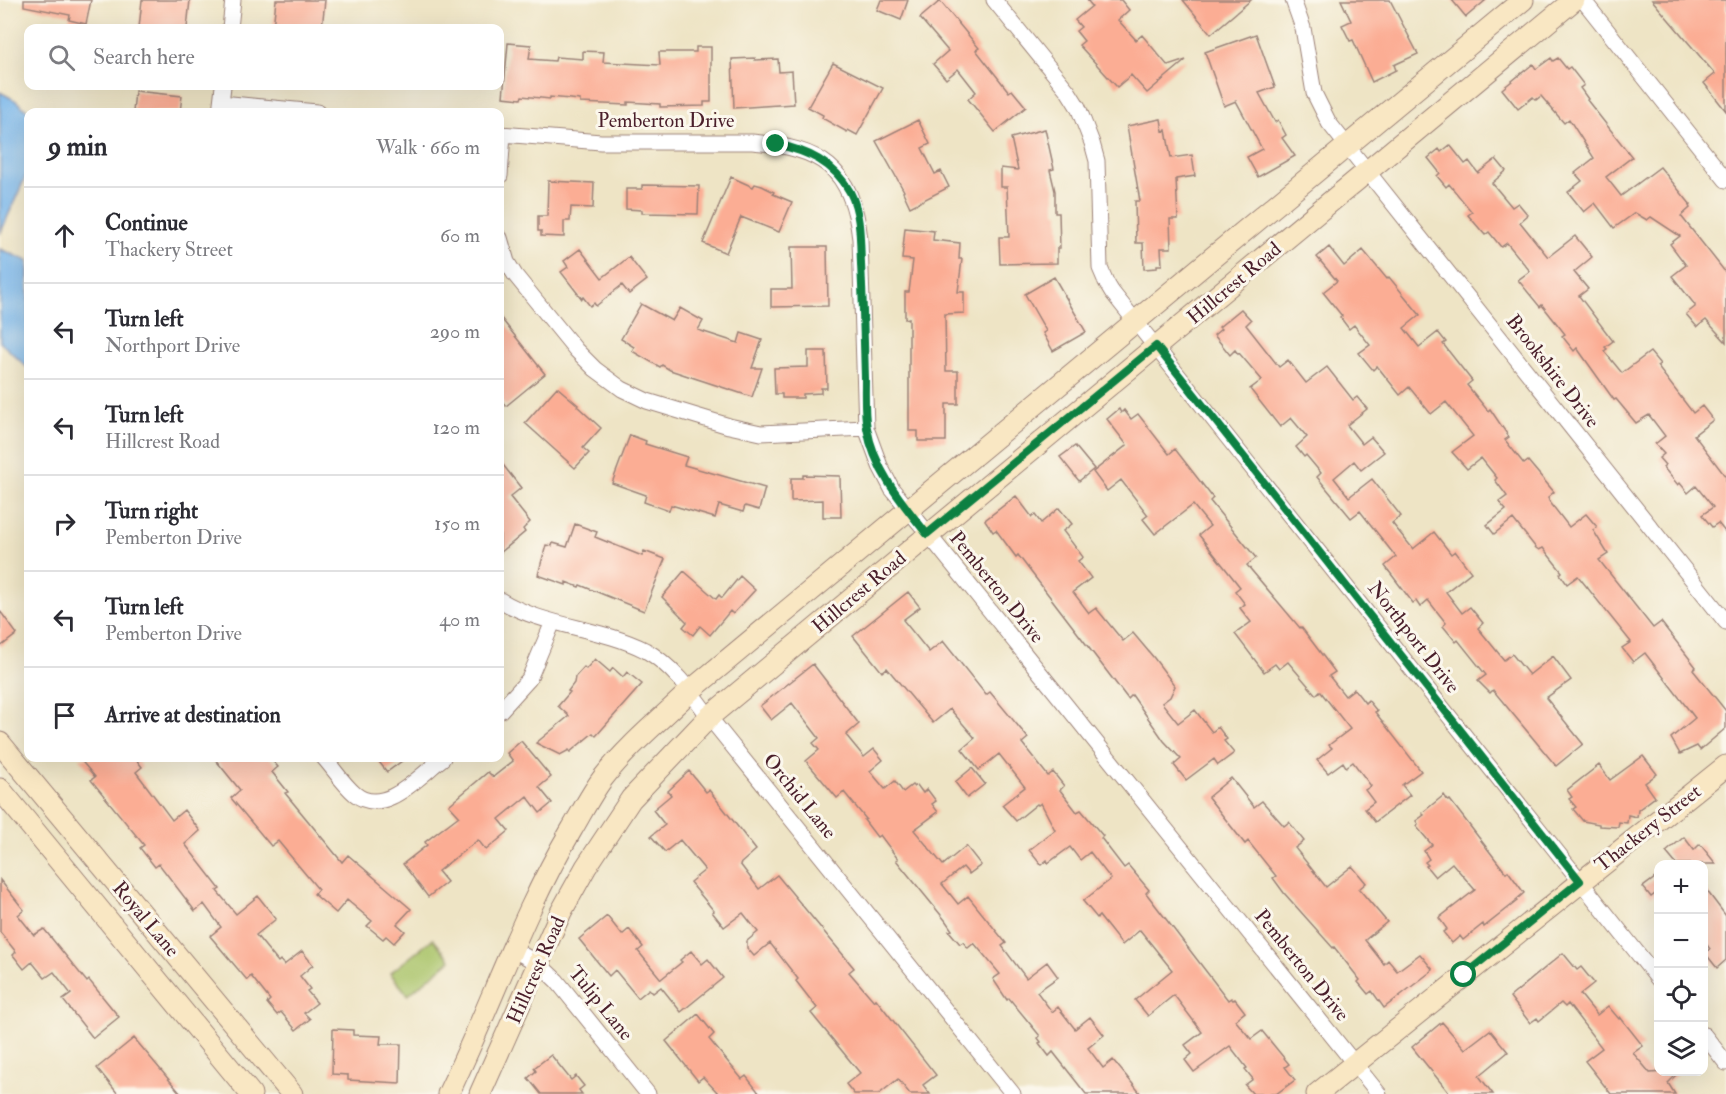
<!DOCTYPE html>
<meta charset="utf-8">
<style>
:root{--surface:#fff;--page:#f2f2f3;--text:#2b2b33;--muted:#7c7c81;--line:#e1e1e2}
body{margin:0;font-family:"IM FELL Double Pica",serif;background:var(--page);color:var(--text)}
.controls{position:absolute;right:18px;bottom:18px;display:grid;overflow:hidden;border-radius:12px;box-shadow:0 6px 24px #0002}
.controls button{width:54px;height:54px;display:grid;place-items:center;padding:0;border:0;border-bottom:2px solid var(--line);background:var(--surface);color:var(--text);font:30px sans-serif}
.stop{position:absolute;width:18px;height:18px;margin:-14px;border:4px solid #0b8043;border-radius:50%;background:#fff}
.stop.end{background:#0b8043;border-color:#fff;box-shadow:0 2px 6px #0008}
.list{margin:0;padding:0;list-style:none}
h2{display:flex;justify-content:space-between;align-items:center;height:78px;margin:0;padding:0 24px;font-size:26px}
h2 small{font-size:20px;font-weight:400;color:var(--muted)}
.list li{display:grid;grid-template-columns:39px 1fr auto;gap:18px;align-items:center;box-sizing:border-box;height:96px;padding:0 24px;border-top:2px solid var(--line)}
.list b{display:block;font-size:22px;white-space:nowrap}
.list p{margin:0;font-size:20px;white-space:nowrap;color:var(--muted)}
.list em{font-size:20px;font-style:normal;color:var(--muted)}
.icon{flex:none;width:33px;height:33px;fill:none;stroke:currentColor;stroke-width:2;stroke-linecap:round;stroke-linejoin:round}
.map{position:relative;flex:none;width:1726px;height:1094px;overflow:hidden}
.search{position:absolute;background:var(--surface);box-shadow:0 6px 24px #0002;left:24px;top:24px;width:480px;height:66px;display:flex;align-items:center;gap:15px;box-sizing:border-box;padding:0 21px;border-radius:12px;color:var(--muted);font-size:22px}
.panel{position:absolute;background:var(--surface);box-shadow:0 6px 24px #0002;left:24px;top:108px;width:480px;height:654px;border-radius:12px}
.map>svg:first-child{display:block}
</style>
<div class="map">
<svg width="1726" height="1094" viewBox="0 0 1726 1094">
<rect width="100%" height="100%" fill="#fbf7ec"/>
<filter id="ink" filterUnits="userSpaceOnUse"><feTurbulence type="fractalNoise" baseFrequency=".0167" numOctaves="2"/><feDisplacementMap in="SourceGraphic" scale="12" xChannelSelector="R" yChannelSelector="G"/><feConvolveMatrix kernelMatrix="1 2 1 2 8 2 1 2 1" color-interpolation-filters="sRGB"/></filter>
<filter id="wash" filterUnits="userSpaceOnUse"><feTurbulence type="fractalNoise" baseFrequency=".008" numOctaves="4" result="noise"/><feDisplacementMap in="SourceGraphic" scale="24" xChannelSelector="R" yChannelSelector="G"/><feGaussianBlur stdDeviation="1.35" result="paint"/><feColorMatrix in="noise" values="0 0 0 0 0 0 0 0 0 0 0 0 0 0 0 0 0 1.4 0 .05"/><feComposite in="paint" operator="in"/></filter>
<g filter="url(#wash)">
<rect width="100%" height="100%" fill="#eee4c5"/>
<path fill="#aac46a" stroke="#7a724a" stroke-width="1.5" d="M433,939L451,960L408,995L390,973Z"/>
<path fill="#77b5ea" stroke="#606a8a" stroke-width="1.5" d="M0,92L15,100L29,112L28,171L0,234Z
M0,249L28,261V368L0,342Z"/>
<g id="blocks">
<path fill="#fbad94" d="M24,0H91L86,24L69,20L70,15L24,6Z
M142,0H190L187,28H139Z
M276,0H325L322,28H273Z
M881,0H908L901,20L877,10Z
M1087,0H1121L1129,10L1118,20L1136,40L1142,35L1168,66L1186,60L1147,93L1131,75L1117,87L1079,45L1084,41L1076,31L1081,27L1075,20L1092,6Z
M1183,0H1251L1211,34Z
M1341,0H1390L1418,54L1394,65L1396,70L1372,82L1353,40L1350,41L1342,25L1351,21Z
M1452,0H1486L1466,17Z
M1652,0H1726V111L1704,83L1715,74Z
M940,1L979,48L976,50L1009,92L1012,90L1026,107L995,132L968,99L976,92L958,69L946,79L933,64L948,51L920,18Z
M1256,34L1275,87L1259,93L1275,122L1278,120L1286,135L1282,138L1295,156L1258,177L1247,157L1262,149L1236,101L1224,106L1205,52Z
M508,43L531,45L529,59L555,61L556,57L583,59V51L604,52L603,62L660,65L659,52H696V47H711V102H704V106L660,107V104L628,102V105L580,103V100L550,97V99L522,96L521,99L503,97Z
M755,58V60L778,59L779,72L792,71L794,104L734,108L732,59Z
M1551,58L1553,61L1558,58L1567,69L1570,67L1584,85L1580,88L1588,99L1587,100L1632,157L1606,177L1621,196L1660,167L1691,205L1689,206L1690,208L1681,216L1726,273V342L1706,320L1697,327L1686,314L1695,307V305L1672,276L1686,265L1670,244L1680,236L1651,217L1647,220L1635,213L1614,228L1595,203L1584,212L1568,192L1582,181L1575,173L1594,158L1569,119L1564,123L1541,96L1536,100L1533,97L1518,109L1502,89L1533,64L1536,69Z
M833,63L883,88L857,135L848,130L847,132L822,118L823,115L808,107Z
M135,91L182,96L180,112H133Z
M1161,119L1163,131L1166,130L1171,158L1192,155L1195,176L1176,179L1178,219H1170L1171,248H1161L1162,265H1157V268L1144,269L1143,243H1136L1135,201H1140L1127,126Z
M918,120L930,144L922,148L935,174L941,171L949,187L910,207L903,192L904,191L876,141Z
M1045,129L1054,169L1050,170L1055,191V213H1059L1060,248H1057V263L1000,264L999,237H1009L1007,187H1001V168L1018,170L1011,138Z
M1450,145L1465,164L1469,161L1478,173L1496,159L1506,171L1492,183L1512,207L1518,203L1528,215L1520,222L1548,257L1575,236L1592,257L1574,272L1588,289L1579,296L1613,341L1605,347L1607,349L1604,351L1622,373L1650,352L1660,364L1657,366L1693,413L1702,406L1713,420L1694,435L1726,477V533L1718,523L1712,527L1702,515L1713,507L1696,486L1688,493L1680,483L1678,485L1663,467L1665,465L1659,458L1664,454L1655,444L1665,436L1649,415L1636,423L1616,399L1614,400L1577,348L1574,351L1562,336L1565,334L1542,305L1540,307L1518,280L1530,271L1507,243L1501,247L1489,232L1485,235L1468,215L1472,212L1449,184L1446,187L1437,176L1440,173L1428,158L1439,149L1441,152Z
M731,177L753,187L755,184L762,186L774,192L773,194L792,202L779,232L741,217L726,253L703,243Z
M548,181L594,183L593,208L571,207L570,221H564V237L541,236V231H538V216H547Z
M642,185L699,186L698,214L642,213V210L626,209V189H642Z
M905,228L934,231L933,240L960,243L959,259H962L958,292H964V313L945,314L946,371H958V404H946V441H918V431H909V318L905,319V292H909L913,260L902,259Z
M791,247H827L828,306L771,307V289H792Z
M1329,247L1344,266L1363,250L1387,279L1389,277L1420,315L1404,328L1419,347L1438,332L1446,342L1443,344L1472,381L1467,385L1488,411L1490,409L1509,437L1505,440L1524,464L1528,461L1554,492L1548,497L1549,501L1569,527L1586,514L1597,527L1593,530L1608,554L1599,560L1653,628L1661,622L1696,667L1693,670L1726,711V728L1700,750L1697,746L1680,754L1671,738L1695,718L1645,653L1633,662L1622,648L1631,642L1578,576L1567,584L1560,574L1562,572L1543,548L1539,550L1536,548L1513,519L1494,534L1487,525L1506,510L1499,502L1507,496L1495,480L1497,478L1481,458L1467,469L1452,452L1473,436L1446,402L1431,414L1409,387L1400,395L1377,366L1373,370L1359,353L1370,345L1354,325L1349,329L1340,317L1342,316L1323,292L1337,281L1317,257Z
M580,249L602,278L629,257L647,280L629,294L622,285L596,306L594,303L590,306L583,297L582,299L561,272L568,267L564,261Z
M1054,277L1086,332L1053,351L1043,333L1046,331L1025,294Z
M641,304L672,321L680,308L703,321L698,330L738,343L741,333L762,340L752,368H762L752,397L670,370L662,365L660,367L632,351L634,347L621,339Z
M1241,309L1251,320L1246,325L1279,367L1288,360L1306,383L1327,367L1353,400L1357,397L1367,409L1347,425L1362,444L1371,437L1384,452L1361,470L1354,461L1334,478L1349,497L1372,479L1401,516L1392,523L1413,549L1434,532L1451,554L1455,551L1471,572L1446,592L1462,613L1470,607L1483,623L1478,628L1504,660L1512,654L1529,675L1553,656L1571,680L1546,698L1583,744L1556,766L1493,690L1490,693L1478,681L1486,675L1458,640L1456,642L1443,626L1446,623L1428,600L1420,607L1416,601L1413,603L1385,566L1396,557L1360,511L1351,518L1317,477L1321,473L1306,455L1304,457L1296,447L1307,437L1291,418L1280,427L1250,389L1262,380L1239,353L1238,354L1235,350L1230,355L1214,335L1221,329L1219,327Z
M500,317L545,374L506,406L500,399Z
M808,351H826L827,388H821V393L803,394V398H782V394H775L774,368L808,367Z
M557,387L578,405L577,406L601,428L583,448L589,453L575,468L525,423Z
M1119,409L1121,413L1124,410L1131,419L1138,414L1169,454L1175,449L1213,498L1210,501L1256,558L1247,565L1300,628L1301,627L1335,672L1329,676L1345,696L1354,689L1365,703L1368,700L1377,711L1375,712L1421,771L1402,785L1410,795L1375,822L1365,809L1374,802L1365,790L1371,786L1353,762L1346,767L1343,762L1328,773L1317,760L1332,748L1329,745L1350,729L1320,691L1316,695L1288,662L1279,669L1275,664L1264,672L1235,634L1251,622L1240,608L1245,604L1235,591L1240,587L1199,535L1210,526L1193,505L1155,534L1143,519L1148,515L1121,480L1107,491L1093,472L1127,445L1107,419Z
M630,435L646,441L645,444L687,457L684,465L765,488L759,510L745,506L743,512L719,505L715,518L671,505L669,511L644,502L646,495L612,483Z
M1075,446L1094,469L1079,481L1060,457Z
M500,461L521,488L510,497L530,522L523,529L525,532L500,553Z
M803,475L840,476L841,517H823V500L791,501V478H803Z
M1016,496L1032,517L1035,515L1041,523L1059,508L1072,524L1063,531L1083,557L1078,561L1091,578L1073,592L1089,613L1096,608L1123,641L1133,633L1154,658L1175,686L1170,697L1162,703L1178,723L1195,710L1212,732L1218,727L1227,739L1224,741L1234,753L1218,765L1214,759L1186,780L1174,765L1181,759L1164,741L1132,695L1128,699L1018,555L1016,557L996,530L993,532L985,520Z
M575,524L597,532L595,537L642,556L644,551L665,559L644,611L580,585L579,587L566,582V585L538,575L546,545L552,546L553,543L567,547Z
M684,571L716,599L719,595L722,598L740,576L755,590L733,614L730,611L710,635L700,626L693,635L683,627L687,622L662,597Z
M908,592L920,607L903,620L929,652L943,641L986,695L990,692L1028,738L1022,743L1048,776L1053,772L1064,786L1060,790L1077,812L1081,810L1103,836L1101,838L1124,868L1128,865L1149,890L1146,893L1228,1000L1231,998L1233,1000L1235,999L1245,1012L1235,1020L1251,1039L1262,1031L1289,1064L1285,1067L1295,1080L1276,1094H1253L1245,1085L1253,1079L1245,1069L1247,1068L1230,1046L1194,1072L1185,1060L1192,1054L1185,1045L1202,1032L1174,995L1148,1016L1135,1000L1172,970L1140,930L1122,945L1099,916L1097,918L1083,901L1111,879L1090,852L1080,860L1070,847L1048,863L1047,860L1041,865L1029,850L1055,830L1041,803L1038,805L1037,804L1016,821L1002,805L1025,787L999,754L979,770L962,749L975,738L950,709L933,723L887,668L882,672L853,636Z
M0,611L17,634L0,647Z
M595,659L610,672L613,668L623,677L627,672L642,684L596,736L593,733L570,752L569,750L560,755L536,743L569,716L558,706L570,692L568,691L574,683L575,677L584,667L586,669Z
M813,664L859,724L846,735L864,757L874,749L883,760L870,771L885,789L895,781L903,792L912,785L914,787L917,785L923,793L927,789L936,801L932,804L938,812L914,830L943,865L966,846L981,865L969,874L963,867L942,884L958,904L968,896L1006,943L1002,946L1026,978L1047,962L1058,977L1037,992L1052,1012L1058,1007L1075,1029L1090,1017L1104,1035L1088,1048L1103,1068L1113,1060L1141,1094H1086L1053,1052L1049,1056L1039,1043L1041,1042L1038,1038L1040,1036L1009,998L1007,1000L993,979L1000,974L974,943L968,948L963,942L960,944L949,931L952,930L945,920L896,860L898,859L880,835L877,837L864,820L866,819L844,792L837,798L806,761L819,750L813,743L819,738L792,703L771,720L760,706Z
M521,741L551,777L539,787L552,803L540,813L527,796L499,819L509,831L486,850L478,840L438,871L447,882L428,897L403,864L427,845L425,842L459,816L449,805L488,772L493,777L513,761L507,753Z
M1643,756L1657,774L1645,783L1655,797L1638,810L1637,817L1628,815L1627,823L1619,822L1618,827L1599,826V824L1583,821L1573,809L1576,807L1569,799L1572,797L1567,790L1599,765L1610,780Z
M79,758H135L142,767L136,772L172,820L184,810L200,831L185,844L220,889L217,891L236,914L258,896L276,919L256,935L278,962L280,960L284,965L302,951L313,965L300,976L310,989L307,991L317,1003L304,1013L310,1019L296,1030L281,1012L277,1015L267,1003L270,1000L251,976L247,980L210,936L221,927L204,904L195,911L159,864L155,867L140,848L144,845L91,780L95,777Z
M214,758H270L278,767L272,772L288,792L285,793L342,862L348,855L411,909L397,924L405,931L394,943L386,936L383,939L367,926L372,921L347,900L336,913L314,894L318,889L278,841L271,846L231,798L240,790Z
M376,758H406L387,772Z
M972,768L985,784L967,798L955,782Z
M689,771L706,792L709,790L756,850L740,864L759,889L777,875L854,968L849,972L874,1001L876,999L936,1075L923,1085L930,1094H910L898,1079L879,1094H854L846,1084L860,1073L811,1013L817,1008L796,981L798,979L770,943L754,956L747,948V941L758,932L743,913L724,927L712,912L714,911L690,882L705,870L680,840L665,852L651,836L665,825L653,810L671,795L668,791Z
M1231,778L1254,807L1262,801L1284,826L1289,822L1304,841L1295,848L1326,887L1352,866L1366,883L1359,889L1387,922L1365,940L1384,964L1388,960L1397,971L1420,954L1433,970L1384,1008L1372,991L1368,994L1358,982L1360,980L1334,947L1333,948L1284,893L1273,878L1276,876L1248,841L1245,844L1208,797Z
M1444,795L1448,801L1450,800L1506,873L1508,871L1524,893L1516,900L1517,901L1484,927L1483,924L1463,940L1460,936L1452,943L1443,932L1447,929L1439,918L1475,890L1452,863L1435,877L1426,866L1428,865L1425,862L1429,859L1424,851L1432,845L1416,826L1418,824L1416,821L1424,815L1422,813Z
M1684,837L1694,850L1700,844L1716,864H1676L1666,852Z
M1659,875V891L1651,897L1643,887Z
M0,880L24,910L18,915L34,935L44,929L87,982L89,980L119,1017L93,1038L63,1000L71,994L54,972L45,978L32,962L24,969L13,955L16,952L0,932Z
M1704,887L1726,916V960L1717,968L1705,953L1710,949L1704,941Z
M607,916L622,935L629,929L643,947L638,951L661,979L682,962L680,960L691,951L702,964L708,959L723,978L681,1012L661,987L653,993L649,989L638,998L615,970L609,976L579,939Z
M1563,953L1577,970L1581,967L1594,983L1580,994L1597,1015L1608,1006L1619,1019L1620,1017L1643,1046L1633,1053L1650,1073L1680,1071L1668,1083L1675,1094H1611L1585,1061L1602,1048L1568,1004L1565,1007L1561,1003L1539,1021L1537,1018L1530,1023L1510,997Z
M698,1014L714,1034L709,1039L742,1079L746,1076L760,1094H719L703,1077L698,1081L666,1041Z
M1442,1022L1465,1049L1490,1030L1508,1052L1479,1076L1493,1094H1450L1412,1047Z
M333,1029L353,1030V1035L381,1036L380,1044H401L400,1083L348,1080V1075L332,1074Z
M134,1038L181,1094H118L97,1068Z
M551,1055L571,1080L576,1076L584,1086L579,1090L582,1094H541L528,1078L536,1071L534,1068Z"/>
</g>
</g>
<g filter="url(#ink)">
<use href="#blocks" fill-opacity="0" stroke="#9c8278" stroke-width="1.5"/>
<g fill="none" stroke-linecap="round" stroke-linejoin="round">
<g stroke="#9c8278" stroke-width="17">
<path id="street" d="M994,0L1068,91L1078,107L1092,143L1097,161L1100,268L1106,282L1112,292L1658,979
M1293,0L1303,28L1314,93L1329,123L1726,622
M1583,0L1726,180
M230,28L233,0
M221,103L317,112
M220,112L223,86
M500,134L601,142H752C821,148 852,167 860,239L866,428L880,466L892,489L1379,1094
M500,176L503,134
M500,238L507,262L515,275L576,350L595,369L622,389L647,401L729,426L761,433L866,428
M500,600C544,627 599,627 645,650C672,665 691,692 709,717L1013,1094
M500,711L529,679L553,622
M324,758C334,769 343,784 355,794C384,818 420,775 443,758
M512,949L539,964L557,981L648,1094
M1704,1035L1726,1063"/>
</g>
<g stroke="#9c8278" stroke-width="23">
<path id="secondary" d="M0,743L292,1094
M0,789L251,1094
M448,1094C491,1006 522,913 572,829C582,812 591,794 603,778C628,746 661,719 690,691L1523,0
M480,1094L561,912L586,867L631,799L709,717L1574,0
M1317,1094L1726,766"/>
</g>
<use href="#street" stroke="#fff" stroke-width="15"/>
<use href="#secondary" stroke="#f9e7c3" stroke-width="21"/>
</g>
</g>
<g fill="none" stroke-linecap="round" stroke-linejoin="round" filter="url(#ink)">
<path stroke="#0b8043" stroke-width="8" d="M776,144C807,151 834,162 850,192C861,213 860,240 861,264C863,302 864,340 865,378C865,394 864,413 867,428C874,470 902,503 927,534L1156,346L1580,881L1464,975"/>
</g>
<g text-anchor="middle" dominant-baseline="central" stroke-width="6" stroke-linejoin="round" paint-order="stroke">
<g font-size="20" fill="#4a1f2b" stroke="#fbf7ec">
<text x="666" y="120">Pemberton Drive</text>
<text transform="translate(1234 283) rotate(-40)">Hillcrest Road</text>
<text transform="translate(1553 371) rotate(52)">Brookshire Drive</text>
<text transform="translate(997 587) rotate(51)">Pemberton Drive</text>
<text transform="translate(859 592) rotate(-40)">Hillcrest Road</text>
<text transform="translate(1414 637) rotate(52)">Northport Drive</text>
<text transform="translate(800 796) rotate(51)">Orchid Lane</text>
<text transform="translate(1648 828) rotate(-38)">Thackery Street</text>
<text transform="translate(146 919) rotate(50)">Royal Lane</text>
<text transform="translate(1302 965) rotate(51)">Pemberton Drive</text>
<text transform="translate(536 970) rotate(-66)">Hillcrest Road</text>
<text transform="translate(601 1003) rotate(51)">Tulip Lane</text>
</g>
</g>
</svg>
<div class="controls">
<button>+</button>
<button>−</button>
<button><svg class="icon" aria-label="locate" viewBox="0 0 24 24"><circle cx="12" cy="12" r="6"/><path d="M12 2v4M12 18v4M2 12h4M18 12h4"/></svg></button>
<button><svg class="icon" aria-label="layers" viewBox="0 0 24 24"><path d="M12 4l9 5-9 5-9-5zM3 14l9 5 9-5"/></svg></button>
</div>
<div class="stop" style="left:1464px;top:975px"></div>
<div class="stop end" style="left:776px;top:144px"></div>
<div class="search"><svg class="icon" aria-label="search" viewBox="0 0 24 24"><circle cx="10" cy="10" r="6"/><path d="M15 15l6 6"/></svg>Search here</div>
<section class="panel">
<h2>9 min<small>Walk · 660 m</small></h2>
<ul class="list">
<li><svg class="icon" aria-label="ahead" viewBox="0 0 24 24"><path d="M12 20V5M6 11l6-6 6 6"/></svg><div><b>Continue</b><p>Thackery Street</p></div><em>60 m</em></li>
<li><svg class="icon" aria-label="left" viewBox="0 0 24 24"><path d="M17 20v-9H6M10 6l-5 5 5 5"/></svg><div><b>Turn left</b><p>Northport Drive</p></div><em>290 m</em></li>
<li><svg class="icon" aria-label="left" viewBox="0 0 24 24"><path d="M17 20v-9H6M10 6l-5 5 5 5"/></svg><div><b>Turn left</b><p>Hillcrest Road</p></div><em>120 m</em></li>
<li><svg class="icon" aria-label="right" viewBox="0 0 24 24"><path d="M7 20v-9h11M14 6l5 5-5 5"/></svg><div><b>Turn right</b><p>Pemberton Drive</p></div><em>150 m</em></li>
<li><svg class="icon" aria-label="left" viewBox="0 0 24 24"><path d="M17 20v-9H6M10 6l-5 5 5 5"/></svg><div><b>Turn left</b><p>Pemberton Drive</p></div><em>40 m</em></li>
<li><svg class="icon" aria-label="arrive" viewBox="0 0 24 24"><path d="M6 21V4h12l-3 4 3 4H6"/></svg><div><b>Arrive at destination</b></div></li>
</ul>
</section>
</div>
